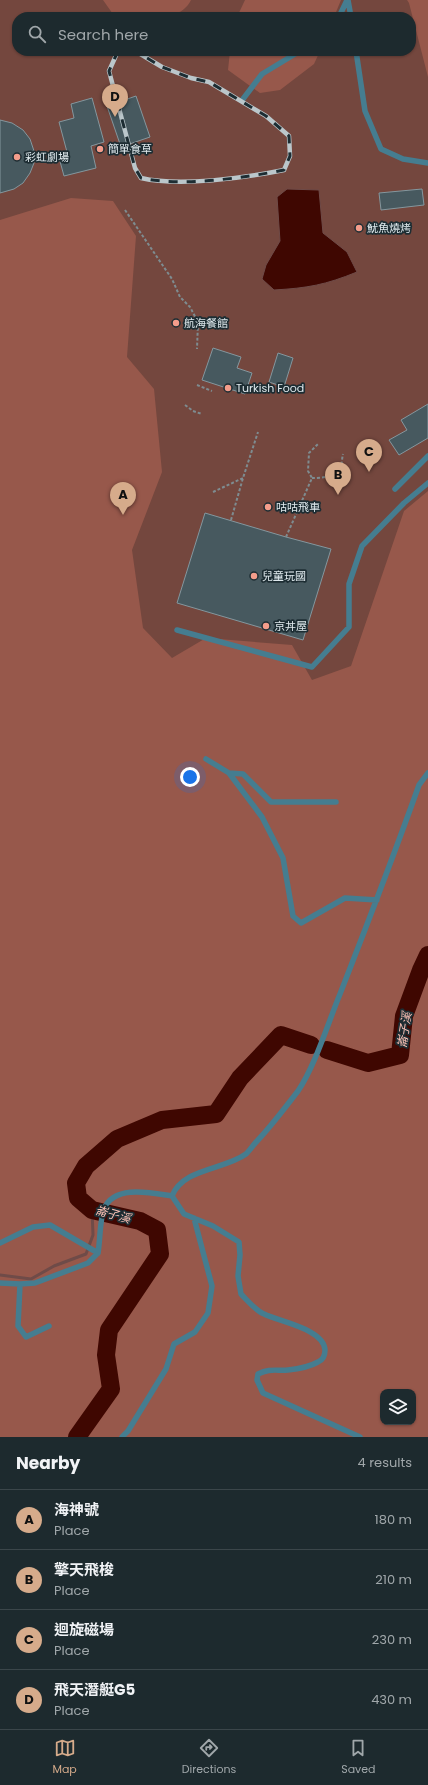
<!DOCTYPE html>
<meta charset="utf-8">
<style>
:root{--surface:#1d2a2e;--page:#2a363a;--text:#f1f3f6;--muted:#a0a7aa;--line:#3b464a;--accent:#d6ab8b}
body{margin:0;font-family:Poppins,"Noto Sans TC",sans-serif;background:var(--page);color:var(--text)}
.controls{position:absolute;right:12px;bottom:12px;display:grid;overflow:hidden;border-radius:8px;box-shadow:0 1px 3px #0004}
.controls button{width:36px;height:36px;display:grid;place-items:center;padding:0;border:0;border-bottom:1px solid var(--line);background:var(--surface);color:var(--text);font:20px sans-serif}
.you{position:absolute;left:190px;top:777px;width:14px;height:14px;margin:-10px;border:3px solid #fff;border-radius:50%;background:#1a73e8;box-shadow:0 0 0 6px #1a73e833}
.badge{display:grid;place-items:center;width:26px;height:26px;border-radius:50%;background:var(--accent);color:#111;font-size:13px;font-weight:700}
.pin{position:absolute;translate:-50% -33px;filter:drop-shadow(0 1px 2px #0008)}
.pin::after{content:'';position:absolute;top:21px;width:14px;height:12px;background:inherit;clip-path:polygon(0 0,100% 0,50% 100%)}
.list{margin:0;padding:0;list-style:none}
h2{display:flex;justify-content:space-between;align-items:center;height:52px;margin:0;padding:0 16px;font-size:17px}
h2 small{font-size:13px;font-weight:400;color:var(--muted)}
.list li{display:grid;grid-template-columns:26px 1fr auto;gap:12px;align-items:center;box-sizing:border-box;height:60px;padding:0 16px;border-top:1px solid var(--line)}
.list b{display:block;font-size:15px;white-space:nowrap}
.list p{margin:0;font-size:13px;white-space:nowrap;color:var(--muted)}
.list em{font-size:13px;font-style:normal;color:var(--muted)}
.icon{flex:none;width:22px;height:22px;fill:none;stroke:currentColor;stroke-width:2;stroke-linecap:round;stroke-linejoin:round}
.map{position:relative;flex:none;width:428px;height:1437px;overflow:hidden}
.search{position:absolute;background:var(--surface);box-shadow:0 1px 3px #0004;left:12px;right:12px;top:12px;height:44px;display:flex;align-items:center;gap:10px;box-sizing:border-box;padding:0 14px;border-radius:16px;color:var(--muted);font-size:15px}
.sheet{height:292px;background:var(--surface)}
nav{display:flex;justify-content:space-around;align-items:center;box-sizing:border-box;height:56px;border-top:1px solid var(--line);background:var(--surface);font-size:11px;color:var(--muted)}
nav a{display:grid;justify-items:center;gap:2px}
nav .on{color:var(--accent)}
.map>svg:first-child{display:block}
</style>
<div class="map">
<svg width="428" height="1437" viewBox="0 0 428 1437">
<rect width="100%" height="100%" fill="#27383d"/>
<path fill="#74473e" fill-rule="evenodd" d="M0,0H428V652L332,894L0,454ZM17,17H411V51H17Z"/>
<path fill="#97584b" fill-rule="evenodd" d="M103,0H191C179,25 139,17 115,17Z
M245,0H341L334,17H237Z
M407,0H428V77L409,3Z
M230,51H320L314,64L280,90L260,93L228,70Z
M71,198L113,201L136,236L127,357L154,389L162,472L132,550L143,628L172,658L206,638L292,645L312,680L351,666L404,511L428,491V1437H0V220ZM383,1392H413V1422H383Z"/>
<path fill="#3f0701" stroke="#6f4b48" d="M287,189L319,190L323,233L347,252L357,272C325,285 308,288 274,290L262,279L266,265L280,241L277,197Z"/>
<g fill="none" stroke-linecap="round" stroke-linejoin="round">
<path stroke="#6f4b48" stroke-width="3" d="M0,1275L31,1279L54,1266L86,1254L93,1235L92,1210"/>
<path stroke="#3f0701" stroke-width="18" d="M327,1050L368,1063L400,1055L404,1016L421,970L428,955
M77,1437L111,1389L106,1355L109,1330L160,1254L157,1230L140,1221L92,1210L78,1198L76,1183L86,1166L117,1139L162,1120L216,1114L240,1078L281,1035L311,1045"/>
</g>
<path fill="#47595f" stroke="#84979e" d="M136,96L150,137L121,147L107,106Z
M92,98L104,142L91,146L96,168L64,176L58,154L67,152L59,122L74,118L71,104Z
M0,120L12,123L23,130L30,139L34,151V163L30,173L23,183L14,189L0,193Z
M422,189L424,205L381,210L379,193Z
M213,348L241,357L237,368L252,373L245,394L202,380Z
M278,353L293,358L284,387L269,382Z
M428,404V438L399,455L389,440L407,430L401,420Z
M205,513L286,537L331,549L303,640L177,603Z"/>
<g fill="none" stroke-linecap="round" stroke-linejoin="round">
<path stroke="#7e8c90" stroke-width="2" stroke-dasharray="3 2" stroke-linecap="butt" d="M125,210L172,279L180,297L190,307L198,322L197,349
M197,385L212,391
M185,405L193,411L202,414
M312,478C322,478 336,477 341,467C342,463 342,458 343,454
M213,492L243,478
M231,520L243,478L258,432
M286,537L312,478L308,471L309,453L318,444"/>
<path stroke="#457d90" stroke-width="5.5" d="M348,0L351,17
M339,17L347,0
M356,51L365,111L381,149L403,159L428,163
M243,99L262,74L300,51
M395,489L428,456
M177,630L312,667L349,627V584L362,546L404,503L428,483
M206,759L229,773
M336,802H271L243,774L229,773L262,817L283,858L293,916L301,923L345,898L377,900
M0,1243L33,1227L50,1225L98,1253C100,1242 100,1218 104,1209C114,1184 152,1193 172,1196
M0,1283L20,1284L35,1283L88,1263L98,1253
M20,1284L18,1326L26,1337L49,1326
M122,1437L128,1431L166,1369L174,1344L195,1332L208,1313L212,1286L194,1218
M360,1437L263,1393L257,1380L258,1374C270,1368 276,1371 288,1370C298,1369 309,1367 318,1362C323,1360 325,1355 325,1350C324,1329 280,1322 264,1314C256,1311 248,1301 241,1294L238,1276L240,1255L239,1242L213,1226L184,1214L172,1196C183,1168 224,1170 246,1154C250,1150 254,1144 258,1140C272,1125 285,1108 298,1091C315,1066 328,1023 340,994C367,925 394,855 419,785L428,773"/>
<g stroke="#bbc7cb" stroke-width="4.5">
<path id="rail" d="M118,51L109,71L135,168L141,178C180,187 244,178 284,170L290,156L289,136L266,116L209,82L191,78L162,67L137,52L127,51"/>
</g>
<use href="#rail" stroke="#1d2d33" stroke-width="3" stroke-dasharray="9" stroke-linecap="butt"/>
</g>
<g fill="#f49d8b" stroke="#1d2d33" stroke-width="1.5">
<circle cx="100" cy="149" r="4"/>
<circle cx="17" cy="157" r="4"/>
<circle cx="359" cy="228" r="4"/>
<circle cx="176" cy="323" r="4"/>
<circle cx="228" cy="388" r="4"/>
<circle cx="268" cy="507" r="4"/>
<circle cx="254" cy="576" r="4"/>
<circle cx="266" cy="626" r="4"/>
</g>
<g text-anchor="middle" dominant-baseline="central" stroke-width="3.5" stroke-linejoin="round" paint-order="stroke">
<g font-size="11" fill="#e0eaee" stroke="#1d2d33" text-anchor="start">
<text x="108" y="149">簡單食草</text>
<text x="25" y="157">彩虹劇場</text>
<text x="367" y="228">魷魚燒烤</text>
<text x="184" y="323">航海餐館</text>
<text x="236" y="388">Turkish Food</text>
<text x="276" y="507">咕咕飛車</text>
<text x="262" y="576">兒童玩國</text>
<text x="274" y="626">京丼屋</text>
</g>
<g font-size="12" font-style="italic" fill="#fcc1b5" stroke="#1d2d33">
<text transform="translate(404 1030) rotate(-81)">崙子溪</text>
<text transform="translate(113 1214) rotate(15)">崙子溪</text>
</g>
</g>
</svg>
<div class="controls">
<button><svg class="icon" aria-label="layers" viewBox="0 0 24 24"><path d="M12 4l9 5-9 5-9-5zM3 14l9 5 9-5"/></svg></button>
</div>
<div class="you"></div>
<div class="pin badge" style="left:123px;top:515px">A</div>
<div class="pin badge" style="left:338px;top:495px">B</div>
<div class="pin badge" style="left:369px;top:472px">C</div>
<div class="pin badge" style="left:115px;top:117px">D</div>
<div class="search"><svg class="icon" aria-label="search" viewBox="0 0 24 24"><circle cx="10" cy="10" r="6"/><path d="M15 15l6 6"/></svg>Search here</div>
</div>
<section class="sheet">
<h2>Nearby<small>4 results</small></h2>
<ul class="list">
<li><span class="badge">A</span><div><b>海神號</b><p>Place</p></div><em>180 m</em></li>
<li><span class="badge">B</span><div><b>擎天飛梭</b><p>Place</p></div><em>210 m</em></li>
<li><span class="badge">C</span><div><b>迴旋磁場</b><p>Place</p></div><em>230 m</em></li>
<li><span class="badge">D</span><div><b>飛天潛艇G5</b><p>Place</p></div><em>430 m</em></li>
</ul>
</section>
<nav>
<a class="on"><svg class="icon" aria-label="map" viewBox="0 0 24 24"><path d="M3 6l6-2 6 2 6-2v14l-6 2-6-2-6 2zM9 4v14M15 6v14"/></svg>Map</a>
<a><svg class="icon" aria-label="directions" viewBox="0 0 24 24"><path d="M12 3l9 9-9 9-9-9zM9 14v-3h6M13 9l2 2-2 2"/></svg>Directions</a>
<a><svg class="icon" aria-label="saved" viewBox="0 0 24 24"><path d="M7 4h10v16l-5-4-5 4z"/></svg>Saved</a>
</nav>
